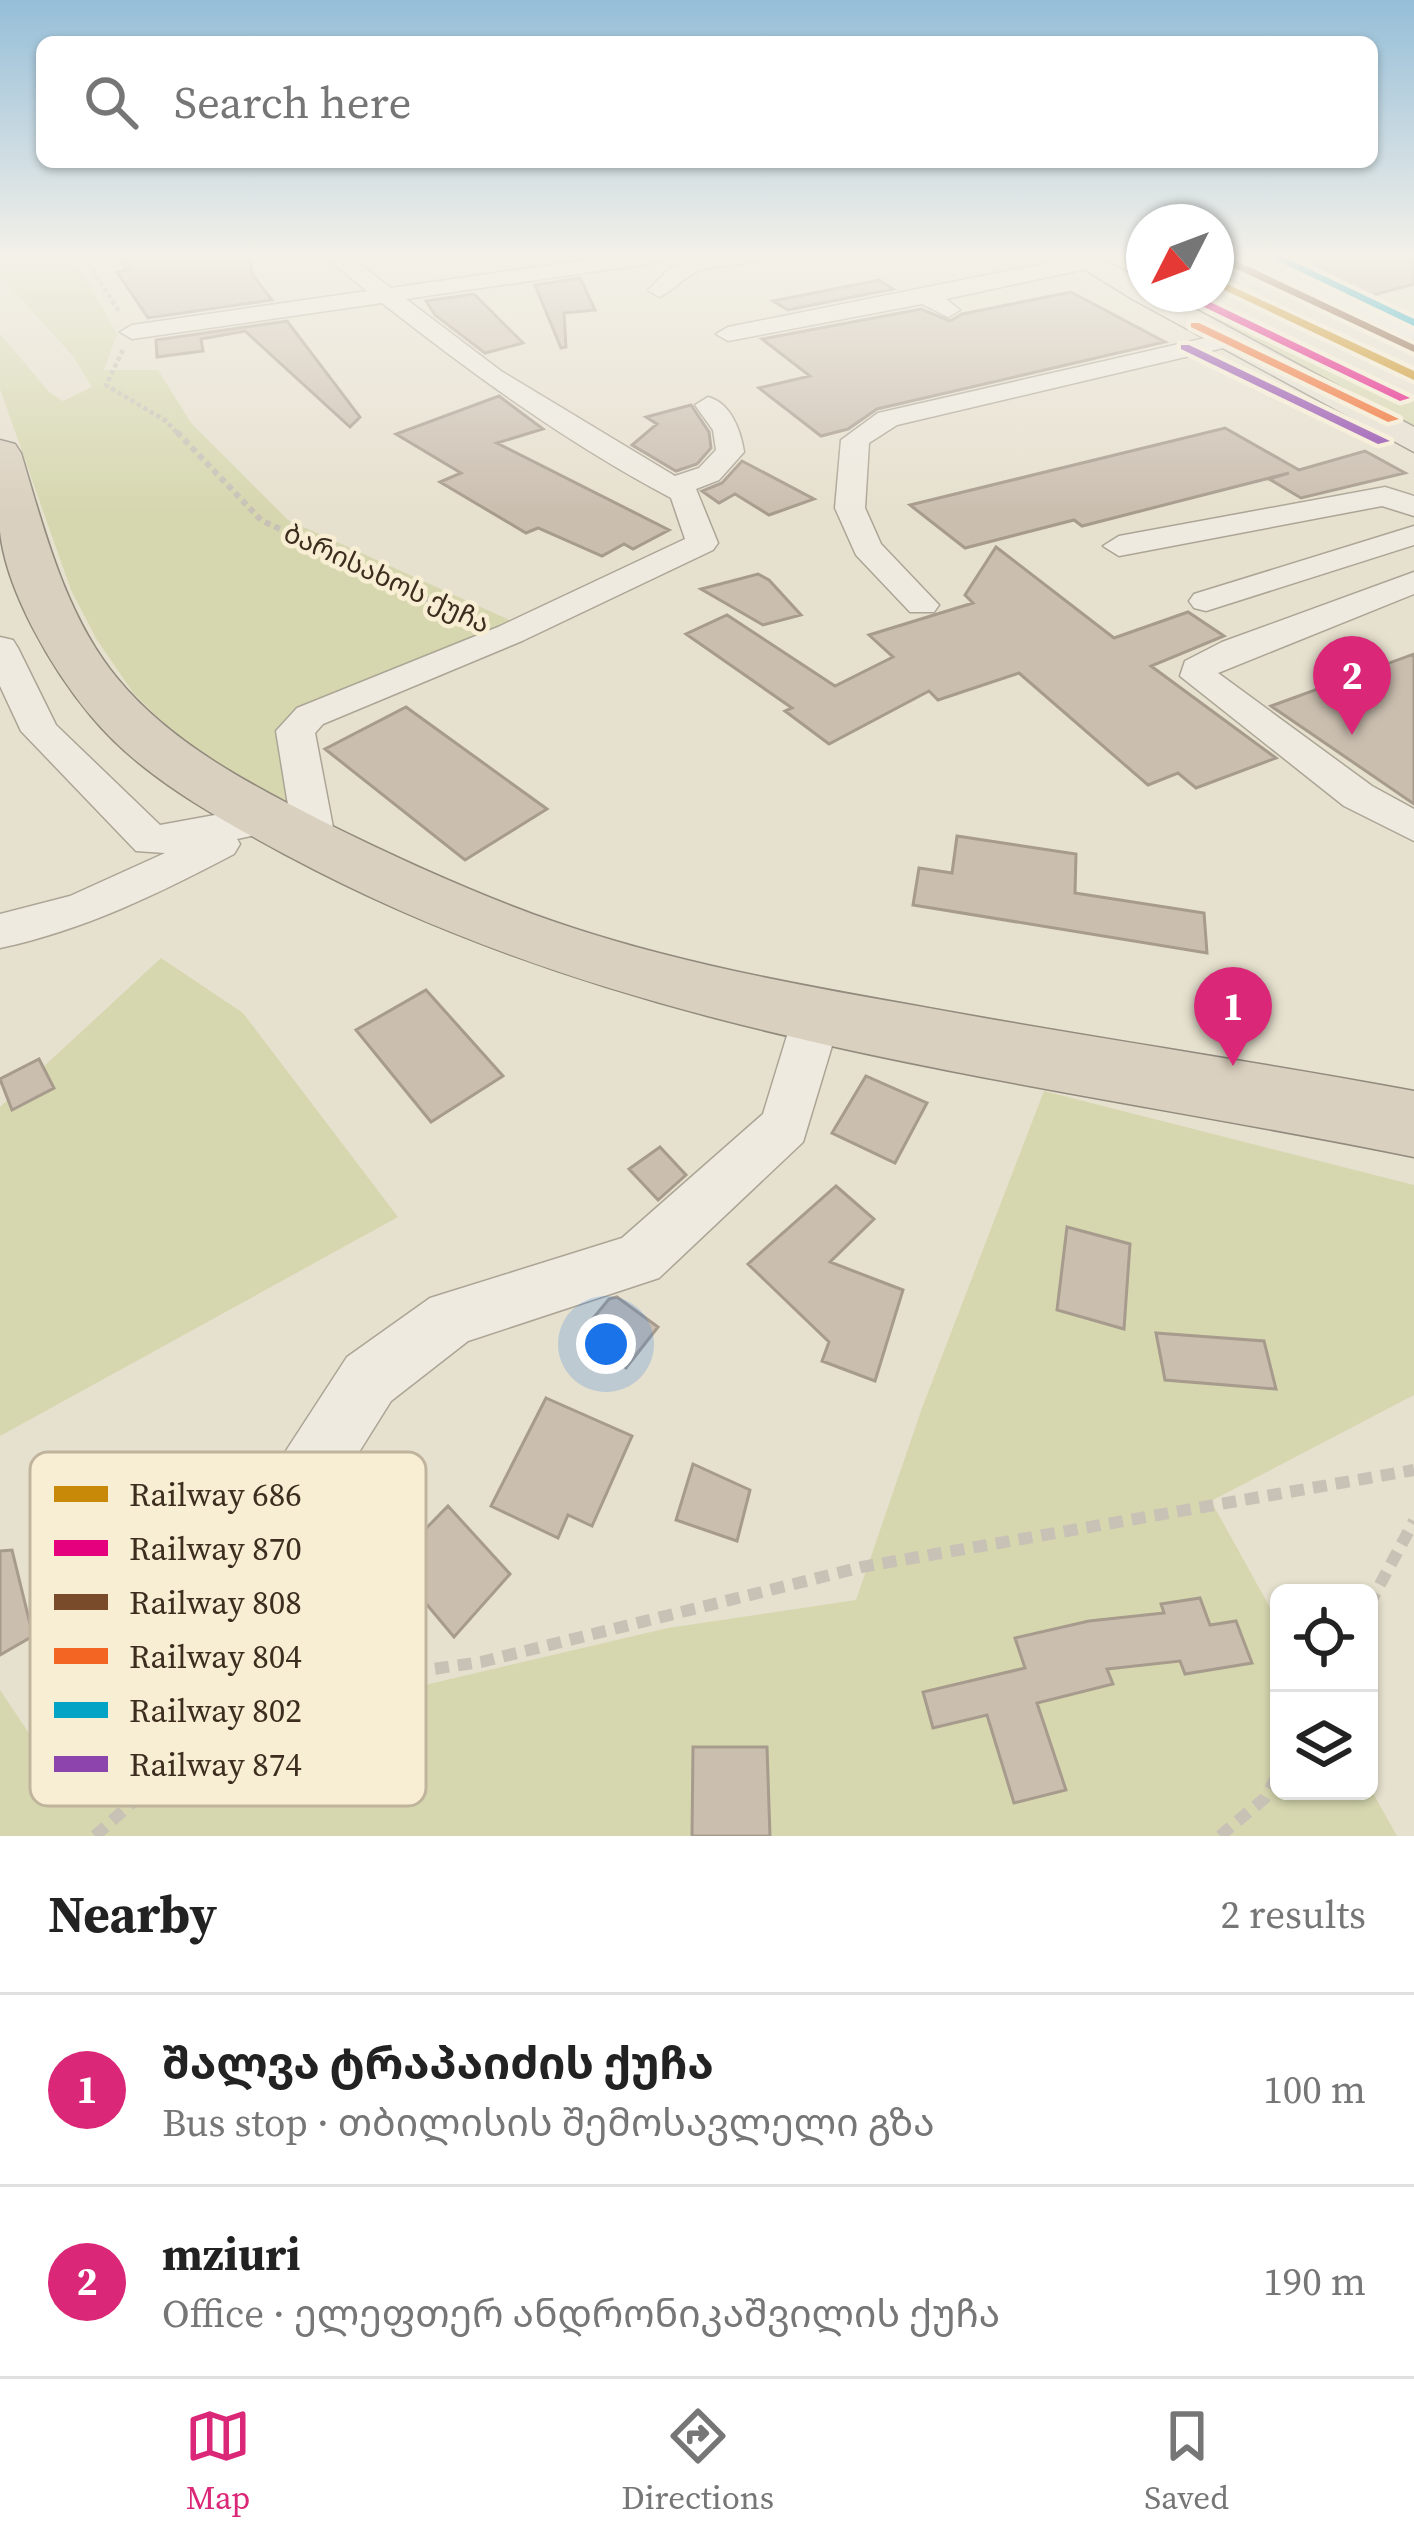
<!DOCTYPE html>
<meta charset="utf-8">
<style>
:root{--surface:#fff;--page:#f2f2f2;--text:#222;--muted:#767676;--line:#e0e0e0;--accent:#db2777}
body{margin:0;font-family:"Source Serif 4","Noto Sans Georgian",serif;background:var(--page);color:var(--text)}
.controls{position:absolute;right:36px;bottom:36px;display:grid;overflow:hidden;border-radius:18px;box-shadow:0 3px 9px #0004}
.controls button{width:108px;height:108px;display:grid;place-items:center;padding:0;border:0;border-bottom:3px solid var(--line);background:var(--surface);color:var(--text);font:60px sans-serif}
.compass{position:absolute;left:1126px;top:204px;width:108px;height:108px;border-radius:50%;background:var(--surface);box-shadow:0 3px 9px #0004;rotate:228deg}
.you{position:absolute;left:606px;top:1344px;width:42px;height:42px;margin:-30px;border:9px solid #fff;border-radius:50%;background:#1a73e8;box-shadow:0 0 0 18px #1a73e833}
.badge{display:grid;place-items:center;width:78px;height:78px;border-radius:50%;background:var(--accent);color:#fff;font-size:39px;font-weight:700}
.pin{position:absolute;translate:-50% -99px;filter:drop-shadow(0 3px 6px #0008)}
.pin::after{content:'';position:absolute;top:63px;width:42px;height:36px;background:inherit;clip-path:polygon(0 0,100% 0,50% 100%)}
.list{margin:0;padding:0;list-style:none}
h2{display:flex;justify-content:space-between;align-items:center;height:156px;margin:0;padding:0 48px;font-size:51px}
h2 small{font-size:39px;font-weight:400;color:var(--muted)}
.list li{display:grid;grid-template-columns:78px 1fr auto;gap:36px;align-items:center;box-sizing:border-box;height:192px;padding:0 48px;border-top:3px solid var(--line)}
.list b{display:block;font-size:45px;white-space:nowrap}
.list p{margin:0;font-size:39px;white-space:nowrap;color:var(--muted)}
.list em{font-size:39px;font-style:normal;color:var(--muted)}
.icon{flex:none;width:66px;height:66px;fill:none;stroke:currentColor;stroke-width:2;stroke-linecap:round;stroke-linejoin:round}
.map{position:relative;flex:none;width:1414px;height:1836px;overflow:hidden}
.search{position:absolute;background:var(--surface);box-shadow:0 3px 9px #0004;left:36px;right:36px;top:36px;height:132px;display:flex;align-items:center;gap:30px;box-sizing:border-box;padding:0 42px;border-radius:18px;color:var(--muted);font-size:45px}
.sheet{height:540px;background:var(--surface)}
nav{display:flex;justify-content:space-around;align-items:center;box-sizing:border-box;height:168px;border-top:3px solid var(--line);background:var(--surface);font-size:33px;color:var(--muted)}
nav a{display:grid;justify-items:center;gap:6px}
nav .on{color:var(--accent)}
.map>svg:first-child{display:block}
</style>
<div class="map">
<svg width="1414" height="1836" viewBox="0 0 1414 1836">
<rect width="100%" height="100%" fill="#e6e0ce"/>
<path fill="#d6d7af" d="M0,255H79V266L117,334L104,370H158L191,423L288,520L514,622L284,742L288,808L199,758L134,694L97,640L71,590L0,389V334L49,392L63,401L92,387L73,356L0,276Z
M1216,255L1414,342V352L1216,265Z
M1169,294H1202L1414,397V429Z
M161,958L243,1013L398,1217L0,1436V1107Z
M1044,1091L1414,1185V1395L1211,1501L1279,1624V1791H1369V1786L1397,1836H0V1690L55,1772L668,1628L856,1600L922,1408Z"/>
<path fill="#cabeaf" stroke="#a79b8d" stroke-width="3" d="M115,255H250L252,274L272,300L148,318L117,272L128,270Z
M1268,255H1414V284L1366,297Z
M580,278L595,310L564,313L566,347L561,348L535,285Z
M879,280L893,289L788,310L773,301Z
M1071,292L1165,342L877,409L848,429L821,436L759,388L810,376L762,339L921,309L950,321L962,314Z
M474,294L523,343L485,353L435,315L426,301Z
M287,321L360,417L350,427L245,331L201,339L203,351L157,357L156,340Z
M499,396L543,429L497,443L669,530L633,549L624,544L602,556L538,528L526,533L440,482L461,473L396,434Z
M691,405L709,432L711,448L697,464L676,471L632,445L657,424L646,417Z
M1225,428L1299,470L1365,451L1405,473L1301,498L1269,479L1289,473L1082,526L1074,520L965,548L910,505Z
M742,461L814,499L769,515L735,494L719,503L702,491L722,483Z
M996,547L1114,638L1188,612L1224,636L1151,666L1276,758L1196,788L1178,773L1148,785L1019,673L938,700L929,691L829,744L785,711L792,708L686,634L727,615L835,686L893,657L869,635L973,603L965,595Z
M758,574L769,580L801,615L763,625L701,589Z
M1414,654V804L1271,706Z
M406,707L547,809L465,860L325,749Z
M957,836L1076,854L1075,893L1204,913L1207,953L913,905L919,868L952,873Z
M426,990L503,1076L431,1122L356,1030Z
M39,1059L54,1088L12,1110L0,1079Z
M866,1076L927,1103L895,1163L832,1133Z
M660,1147L686,1175L658,1200L629,1169Z
M836,1186L874,1219L830,1262L903,1290L875,1381L822,1361L829,1342L748,1264Z
M1067,1227L1130,1244L1124,1329L1057,1310Z
M617,1297L658,1327L626,1368L580,1334L609,1299Z
M1156,1333L1264,1341L1276,1389L1165,1380Z
M546,1398L632,1436L592,1526L568,1515L558,1538L491,1506Z
M693,1464L750,1490L737,1541L676,1520Z
M448,1506L510,1574L454,1637L392,1563Z
M12,1550L33,1636L0,1655V1551Z
M1200,1598L1210,1625L1236,1621L1252,1663L1185,1674L1180,1661L1107,1669L1113,1684L1037,1703L1066,1790L1014,1803L987,1715L933,1728L923,1692L1025,1668L1015,1638L1089,1621L1164,1613L1161,1604Z
M693,1747H767L770,1836H692Z"/>
<g fill="none" stroke-linecap="round" stroke-linejoin="round">
<g stroke="#aca596" stroke-width="3">
<path id="minor" d="M323,255H348L391,288L620,255H678L667,261L406,299L501,371L675,476L699,468L716,450L713,430L695,405L708,397C731,403 741,431 744,452L719,480L696,489L718,543L713,550L522,641L323,724L315,733L337,848L331,858L316,863L301,858L290,820L285,829L237,839L240,844L234,854C158,894 84,930 0,948V914L70,896L165,853L136,851L21,731L0,686V637L13,640L18,648L56,725L160,825L270,805L285,809L290,817L276,731L297,708L498,627L685,539L671,498C567,443 474,375 382,303L132,339L120,332L132,325L367,291Z
M705,255H771C752,268 724,262 701,270C684,275 675,291 659,297L648,290L671,267Z
M1087,255L1098,262L1095,267L946,299L960,310L948,317L922,304L728,341L716,334L728,327Z
M1226,255H1256L1414,324V340Z
M1227,333L1239,340L1236,345L897,425L869,443L865,508L881,544L939,605L934,612H910L856,555L835,508L841,440L878,413Z
M1385,487L1414,496V516L1382,506L1119,556L1103,546L1119,536Z
M1414,526V545L1206,611L1194,608L1189,601L1194,594Z
M1414,572V594L1218,673L1372,786L1414,809V841L1344,806L1180,676L1185,661L1222,642Z
M817,997L834,1003L841,1016L803,1142L659,1278L468,1341L391,1401L334,1492L323,1605L329,1689L319,1715L293,1725L267,1715L257,1689L253,1605L271,1483L280,1460L347,1357L430,1298L622,1238L763,1114L793,1016L800,1003Z"/>
</g>
<g stroke="#918a7e" stroke-width="3">
<path id="major" d="M1061,255H1096L1144,282V294H1167L1414,427V452L1134,300Z"/>
</g>
<g stroke="#918a7e" stroke-width="3">
<path id="highway" d="M0,440L15,444L21,453C44,529 65,615 117,678C170,743 251,785 324,822C401,860 477,895 558,923C672,962 793,984 912,1005C1079,1036 1247,1060 1414,1091V1157C1032,1079 639,1044 290,857C220,819 142,778 91,716C53,671 6,591 0,531C0,501 0,470 0,440Z"/>
</g>
<path stroke="#c7c1b6" stroke-width="4.5" stroke-dasharray="4.5 3" stroke-linecap="butt" d="M89,255V265L119,311
M123,350L106,385L166,421L179,435"/>
<path stroke="#c7c1b6" stroke-width="6" stroke-dasharray="6 4.5" stroke-linecap="butt" d="M177,432L261,520L469,619"/>
<path stroke="#c7c1b6" stroke-width="12" stroke-dasharray="14 9" stroke-linecap="butt" d="M1369,1605L1414,1521
M344,1682L481,1662L862,1567L1414,1470
M95,1836L238,1707L248,1704
M1220,1836L1265,1798L1279,1772"/>
<use href="#minor" fill="#eeeae0" fill-rule="evenodd"/>
<use href="#major" fill="#e6e0d1" fill-rule="evenodd"/>
<use href="#highway" fill="#dad0bf" fill-rule="evenodd"/>
<g stroke="#f8eed4" stroke-width="9">
<path id="rail-1" d="M1216,279L1414,371V380L1216,286Z"/>
</g>
<g stroke="#f8eed4" stroke-width="9">
<path id="rail-2" d="M1202,302H1210L1410,398L1400,401L1202,306Z"/>
</g>
<g stroke="#f8eed4" stroke-width="9">
<path id="rail-3" d="M1222,258H1230L1414,345V352L1222,262Z"/>
</g>
<g stroke="#f8eed4" stroke-width="9">
<path id="rail-4" d="M1191,323H1199L1399,419L1388,422L1191,327Z"/>
</g>
<g stroke="#f8eed4" stroke-width="9">
<path id="rail-5" d="M1266,255H1280L1414,319V326Z"/>
</g>
<g stroke="#f8eed4" stroke-width="9">
<path id="rail-6" d="M1181,345H1189L1390,441L1378,444L1181,349Z"/>
</g>
<use href="#rail-1" fill="#c88808" fill-rule="evenodd"/>
<use href="#rail-2" fill="#e5007d" fill-rule="evenodd"/>
<use href="#rail-3" fill="#7a4b2a" fill-rule="evenodd"/>
<use href="#rail-4" fill="#f26522" fill-rule="evenodd"/>
<use href="#rail-5" fill="#03a3c5" fill-rule="evenodd"/>
<use href="#rail-6" fill="#8e44ad" fill-rule="evenodd"/>
</g>
<linearGradient id="sky" x2="0" y2="1"><stop stop-color="#95bed8"/><stop offset="0.5" stop-color="#f4f1e9"/><stop offset="1" stop-color="#f4f1e9" stop-opacity="0"/></linearGradient>
<rect width="1414" height="512" fill="url(#sky)"/>
<g text-anchor="middle" dominant-baseline="central" stroke-width="9" stroke-linejoin="round" paint-order="stroke">
<g font-size="27" fill="#3c2d1e" stroke="#f8eed4">
<text transform="translate(387 578) rotate(25)">ბარისახოს ქუჩა</text>
</g>
</g>
<rect x="30" y="1452" width="396" height="354" rx="18" fill="#f8eed4" stroke="#c0b49d" stroke-width="3"/>
<rect x="54" y="1486" width="54" height="16" fill="#c88808"/>
<rect x="54" y="1540" width="54" height="16" fill="#e5007d"/>
<rect x="54" y="1594" width="54" height="16" fill="#7a4b2a"/>
<rect x="54" y="1648" width="54" height="16" fill="#f26522"/>
<rect x="54" y="1702" width="54" height="16" fill="#03a3c5"/>
<rect x="54" y="1756" width="54" height="16" fill="#8e44ad"/>
<g font-size="33" fill="#3c2d1e">
<text x="129" y="1506">Railway 686</text>
<text x="129" y="1560">Railway 870</text>
<text x="129" y="1614">Railway 808</text>
<text x="129" y="1668">Railway 804</text>
<text x="129" y="1722">Railway 802</text>
<text x="129" y="1776">Railway 874</text>
</g>
</svg>
<div class="controls">
<button><svg class="icon" aria-label="locate" viewBox="0 0 24 24"><circle cx="12" cy="12" r="6"/><path d="M12 2v4M12 18v4M2 12h4M18 12h4"/></svg></button>
<button><svg class="icon" aria-label="layers" viewBox="0 0 24 24"><path d="M12 4l9 5-9 5-9-5zM3 14l9 5 9-5"/></svg></button>
</div>
<svg class="compass" viewBox="-18 -18 36 36"><path d="M0-13l5 13h-10z" fill="#e53935"/><path d="M0 13l5-13h-10z" fill="#767676"/></svg>
<div class="you"></div>
<div class="pin badge" style="left:1233px;top:1066px">1</div>
<div class="pin badge" style="left:1352px;top:735px">2</div>
<div class="search"><svg class="icon" aria-label="search" viewBox="0 0 24 24"><circle cx="10" cy="10" r="6"/><path d="M15 15l6 6"/></svg>Search here</div>
</div>
<section class="sheet">
<h2>Nearby<small>2 results</small></h2>
<ul class="list">
<li><span class="badge">1</span><div><b>შალვა ტრაპაიძის ქუჩა</b><p>Bus stop · თბილისის შემოსავლელი გზა</p></div><em>100 m</em></li>
<li><span class="badge">2</span><div><b>mziuri</b><p>Office · ელეფთერ ანდრონიკაშვილის ქუჩა</p></div><em>190 m</em></li>
</ul>
</section>
<nav>
<a class="on"><svg class="icon" aria-label="map" viewBox="0 0 24 24"><path d="M3 6l6-2 6 2 6-2v14l-6 2-6-2-6 2zM9 4v14M15 6v14"/></svg>Map</a>
<a><svg class="icon" aria-label="directions" viewBox="0 0 24 24"><path d="M12 3l9 9-9 9-9-9zM9 14v-3h6M13 9l2 2-2 2"/></svg>Directions</a>
<a><svg class="icon" aria-label="saved" viewBox="0 0 24 24"><path d="M7 4h10v16l-5-4-5 4z"/></svg>Saved</a>
</nav>
